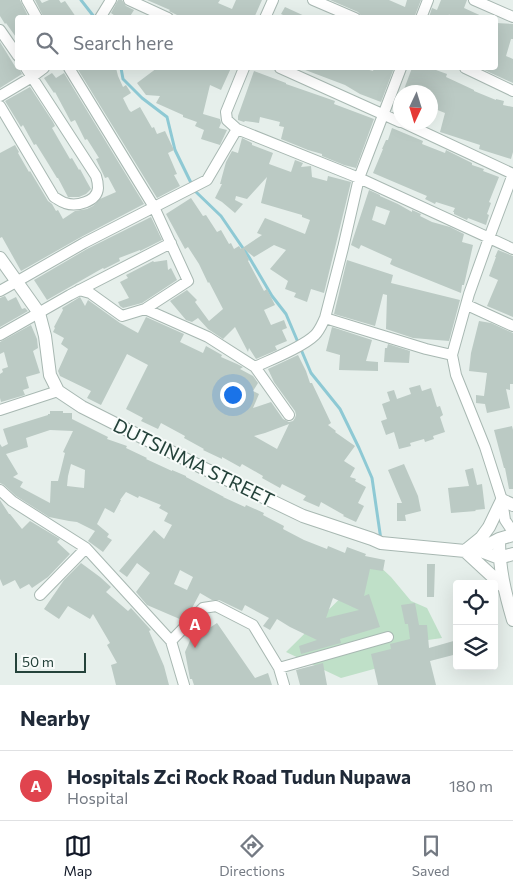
<!DOCTYPE html>
<style>
:root{--surface:#fff;--page:#f2f2f3;--text:#1f2937;--muted:#747a83;--line:#e0e1e3;--accent:#111827}
body{margin:0;font-family:Commissioner,sans-serif;background:var(--page);color:var(--text)}
.controls{position:absolute;right:15px;bottom:15px;display:grid;overflow:hidden;border-radius:5px;box-shadow:0 5px 20px #0002}
.controls button{width:45px;height:45px;display:grid;place-items:center;padding:0;border:0;border-bottom:1px solid var(--line);background:var(--surface);color:var(--text);font:25px sans-serif}
.compass{position:absolute;left:393px;top:85px;width:45px;height:45px;border-radius:50%;background:var(--surface);box-shadow:0 5px 20px #0002;rotate:184deg}
.scale{position:absolute;left:15px;bottom:12px;width:71px;box-sizing:border-box;padding-left:5px;border:2px solid #24423a;border-top:0;font-size:14px;line-height:18px;white-space:nowrap;color:#24423a;-webkit-text-stroke:4px #f7fbf9;paint-order:stroke}
.you{position:absolute;left:232px;top:394px;width:18px;height:18px;margin:-12px;border:4px solid #fff;border-radius:50%;background:#1a73e8;box-shadow:0 0 0 8px #1a73e833}
.badge{display:grid;place-items:center;width:32px;height:32px;border-radius:50%;background:var(--accent);color:#fff;font-size:16px;font-weight:700}
.pin{position:absolute;translate:-50% -41px;filter:drop-shadow(0 1px 2px #0008)}
.pin::after{content:'';position:absolute;top:26px;width:18px;height:15px;background:inherit;clip-path:polygon(0 0,100% 0,50% 100%)}
.list{margin:0;padding:0;list-style:none}
h2{display:flex;justify-content:space-between;align-items:center;height:65px;margin:0;padding:0 20px;font-size:21px}
h2 small{font-size:16px;font-weight:400;color:var(--muted)}
.list li{display:grid;grid-template-columns:32px 1fr auto;gap:15px;align-items:center;box-sizing:border-box;height:70px;padding:0 20px;border-top:1px solid var(--line)}
.list b{display:block;font-size:19px;white-space:nowrap}
.list p{margin:0;font-size:16px;white-space:nowrap;color:var(--muted)}
.list em{font-size:16px;font-style:normal;color:var(--muted)}
.icon{flex:none;width:28px;height:28px;fill:none;stroke:currentColor;stroke-width:2;stroke-linecap:round;stroke-linejoin:round}
.map{position:relative;flex:none;width:513px;height:685px;overflow:hidden}
.search{position:absolute;background:var(--surface);box-shadow:0 5px 20px #0002;left:15px;right:15px;top:15px;height:55px;display:flex;align-items:center;gap:12px;box-sizing:border-box;padding:0 18px;border-radius:5px;color:var(--muted);font-size:19px}
.sheet{height:135px;background:var(--surface)}
nav{display:flex;justify-content:space-around;align-items:center;box-sizing:border-box;height:70px;border-top:1px solid var(--line);background:var(--surface);font-size:14px;color:var(--muted)}
nav a{display:grid;justify-items:center;gap:2px}
nav .on{color:var(--accent)}
.map>svg:first-child{display:block}
</style>
<div class="map">
<svg width="513" height="685" viewBox="0 0 513 685">
<rect width="100%" height="100%" fill="#e6efeb"/>
<path fill="#bfe0c8" d="M376,563L391,577L411,601L427,608L442,638L428,640L403,661L341,678L286,652Z"/>
<g fill="none" stroke-linecap="round" stroke-linejoin="round">
<path stroke="#8ec9d4" stroke-width="3" d="M81,0L95,18
M121,68L123,79L142,98L167,117L175,150L195,191L221,216L249,257L272,296L286,314L311,373L340,409L359,448L372,478L381,540"/>
</g>
<path fill="#bbcac4" fill-rule="evenodd" d="M0,0H20L29,18H18V40L6,23L5,24L0,16Z
M35,0H40L42,3L49,0H59L61,3L65,1L76,17L44,18Z
M118,0H122L126,6L134,10L129,18H118L111,13Z
M147,0H220L218,3L232,9L236,0H262L254,18H218L212,15L211,18H183L169,11L170,10Z
M330,0H389L405,7L407,0H421L414,18H363L358,12Z
M441,0H467L464,8L486,18H457L448,14L455,18L429,17L432,8L437,10Z
M285,7L309,18H284L285,16L281,14Z
M496,23L513,24V39H511L506,56L513,59V83L480,68H496Z
M0,42L16,68H19L22,74L0,88Z
M77,68H116L118,76L123,87L126,85L131,93L123,98L129,110L131,112L140,107L152,128L154,127L157,134L165,131L174,150L168,153L177,174L174,175L180,186L157,198Z
M157,68H231L221,90L210,85L203,114L220,119L221,123L219,128L227,130L220,145L201,139L204,130L195,126L197,122L183,117V115L156,103L160,96L146,95L137,83Z
M300,68H362L373,71L374,68H394L381,102L360,94L345,85Z
M412,68H437L436,70L447,74L446,77L474,90V91L496,100V99L504,101L503,105L513,107V152L511,159L479,149L480,145L440,132L445,113L430,107V92H427L413,88L412,92H403Z
M254,71L286,83V84L335,101L334,104L374,119L356,168L344,165L322,156V154L308,150L281,139L284,127L279,126L280,122L260,117L259,123L245,121L244,122L238,120V116Z
M52,73L56,78L64,73L144,204L81,237L21,271L2,237L0,238V153L15,145L19,152L18,153L29,172L30,171L48,201L52,204L56,211L58,210L63,219L75,211L87,209L93,206L100,199L116,192L108,177L105,178L96,159L99,158L87,139L85,140L75,120L71,122L55,92L54,93L44,78Z
M30,87L53,122L55,126L52,128L70,159L72,158L79,170L80,169L87,182L91,189L86,194L79,197H68L58,178H57L46,160L36,144L34,145L23,125L21,127L5,101Z
M392,128L423,141L422,144L445,153L446,150L472,163V165L484,169L483,171L499,177L489,202L491,203L487,214L489,215L486,225L468,218L467,220L454,214V212H453L455,208L436,202L435,204L425,199L427,196L373,173L383,149H382L386,140H388Z
M242,138L252,143V145L273,153L269,164L291,172L295,160L303,163L301,167L311,166L312,177L327,181L328,176L351,182L324,293L311,289L307,302L294,297L296,293L285,289L288,281L270,269L286,250L274,245L254,257L244,249L249,260L248,261L264,291L267,289L275,305L264,310L271,325L284,320L287,328L282,330L287,341L275,346L277,350L256,359L249,348L248,352L235,327L223,339L208,329L198,318L192,322L186,320L170,301L187,290L197,300L195,302L209,321L223,309L209,282L208,283L199,264L188,247L185,249L166,214L191,198L203,216L206,215L217,232L221,230L229,244L231,243L234,249L239,246L241,249L262,235L257,233L265,218L305,234L310,220L302,217V215L261,203L267,177L247,199L236,196L235,200L243,204L235,213L222,202L215,198L222,184H220L226,162L232,151L238,153Z
M369,190L380,195V196L398,204L412,212V210L421,214L420,216L432,222L450,227L464,234L462,242L473,245L464,285H462L461,293L394,266L390,264L392,259L361,245L359,249L351,245ZM376,206L390,211L385,225L372,220Z
M151,217L162,240L140,251V250L119,258L120,261L104,269L103,268L47,300L34,280L87,249Z
M498,250L513,256V317L487,306L498,280L489,276L496,257H495Z
M167,260L168,270L171,268L177,280L142,303L123,308L120,306L118,302L129,298L120,282L128,278L126,275L153,261L154,262Z
M347,260L393,275L391,283L460,300L449,341L413,338L386,329L387,295L383,294L375,326L334,314Z
M5,296L8,301L16,297L22,309L25,308L28,311L0,327V298Z
M80,297L85,306L88,300L120,323L138,333L146,317L184,334L180,342L203,353L206,346L222,355L221,357L237,364L243,367L240,369L253,376L258,383L253,391L259,394L253,408L271,402L283,419L289,422L293,421L295,418L296,415L295,411L274,382L268,369L298,355L306,371L310,383H312L331,423L328,425L336,431L335,432L355,446L344,461L355,468L350,477L356,479L355,481L366,487L358,503L364,506L356,522L343,516L344,515L321,502L319,507L303,500L306,496L282,484L280,488L262,478L263,476L242,464L240,467L222,457V459L203,450L204,449L184,438L185,436L161,423L158,429L141,421L143,418L126,409L148,365L127,354L101,405L87,398L91,391L60,376L58,371L68,349L61,344L64,338L53,332L55,328L54,327L63,310L62,308ZM289,424L277,449L254,436L265,433Z
M479,321L491,323L513,333V384H510V390L506,389L510,408L487,413L485,404L476,403V395L484,396L487,373L469,371L471,353Z
M31,325L37,339L38,348L33,351L40,373L26,377L29,388L23,390L25,395L1,402L0,398V374L3,372L2,369L8,367L4,352L0,354V342Z
M332,327L372,340L366,361L378,362V371L339,370L340,355L326,351Z
M388,344L410,351L409,363L384,362L385,348H387Z
M420,385L422,391L431,388L437,407L440,406L443,415L440,417L445,432L433,436L434,439L425,442L424,439L410,443L411,446L399,449L394,432L386,435L381,421L387,419L382,404L390,401L387,392L394,390L397,399L411,394L409,388Z
M50,411H63V413H72V419L108,437L107,439L127,446L126,448L147,458L146,459L172,471V470L186,476V477L224,497H223L245,507L246,505L264,513L263,515L284,526L283,529L304,540L327,549L328,546L345,553L347,547L366,554L365,556L385,560L383,571L370,569L364,596L369,594L380,627L340,639L341,643L301,654L299,646L317,640L290,627L277,619L270,630L263,626L269,618L245,605L242,611L219,600H212L200,593L191,610L182,620L147,605L136,592L150,573L137,563L127,577L119,571L154,530L164,539L172,525L164,521L168,513L159,508L161,505L139,496L138,498L126,492L120,500H121L114,513L105,508L97,524L109,534L107,537L112,540L103,552L88,541L95,531L77,522L69,521L49,517L16,496L4,485L0,483V444L2,447L8,444L3,429L48,415V414H50ZM50,430L73,431L63,452L65,453L58,481H51L50,503L20,487L23,482L13,477L18,474L6,454L28,447L26,438ZM71,464L85,470L84,488L67,486L68,476ZM180,570L193,577L187,590L174,584ZM333,598L359,610L326,618Z
M512,426L513,430V489H509L505,468H504L494,430Z
M404,464L418,496L421,511L405,515L406,521H397V503H402L388,470Z
M473,468L477,485L482,484L485,509L475,510L476,511L451,513L448,488L469,486L465,470Z
M0,500L9,514H10L22,529L30,521L60,539L57,542L70,554L48,577L32,588L29,584L20,589L15,580L3,586L0,579Z
M81,563L100,577L111,587L106,592L128,611L131,608L151,630L149,631L164,666L169,685H116L111,665L117,663L107,645L110,643L93,614L90,619L68,606L59,619L44,609L64,580Z
M427,564H435L434,597H427Z
M415,603L419,625H427L429,648L457,640V654L430,661L436,685H378L371,654L391,649L390,644L410,639L408,624H405L401,605Z
M217,623L255,678L268,673L272,685H194L192,679H190L185,652L193,634L197,636Z
M323,663L327,685H300L296,670Z"/>
<g fill="none" stroke-linecap="round" stroke-linejoin="round">
<g stroke="#a8b8b2" stroke-width="12">
<path id="minor" d="M27,0L37,18
M129,0L168,18
M313,0L355,18
M474,0L513,17
M100,18L111,0
M265,18L273,0
M421,18L428,0
M0,30L18,56
M69,68L154,207L188,281L145,309L122,316L90,293L79,290
M244,68L226,112L227,120L237,129L359,178L513,249
M280,68L400,122
M465,68L513,91
M0,96L32,77L44,68
M0,106L54,197C58,199 61,202 65,203C76,207 97,202 98,188C98,184 97,179 96,176L26,68
M402,122L513,174
M513,174L489,238L469,294L452,355L456,375L485,447L502,500L505,520L513,532
M0,291L16,282L84,243L207,180L237,129
M467,305L513,326
M145,309L208,337L255,367L289,415
M325,318L426,349L452,355
M0,335L70,295L171,243
M255,367C270,360 303,347 315,335C320,330 322,324 325,318L343,248L359,178L401,68
M0,410L58,391
M0,490L12,501L86,548L171,641L184,685
M40,595L86,548
M171,641L203,608L216,606L253,625L279,668L284,685
M279,668L388,637"/>
</g>
<g stroke="#a8b8b2" stroke-width="14">
<path id="tertiary" d="M0,258L39,313L45,336L50,375L58,391L82,407L203,468L303,516L372,539L381,543L465,551L478,550L499,539L513,535
M499,539C499,568 505,593 513,620
M478,550L499,558L513,554
M504,587L465,551L481,538L489,527L502,500L513,505"/>
</g>
<use href="#minor" stroke="#fff" stroke-width="10"/>
<use href="#tertiary" stroke="#fff" stroke-width="12"/>
</g>
<g text-anchor="middle" dominant-baseline="central" stroke-width="4" stroke-linejoin="round" paint-order="stroke">
<g font-size="19" fill="#24423a" stroke="#f7fbf9">
<text transform="translate(194 462) rotate(26)">DUTSINMA STREET</text>
</g>
</g>
</svg>
<div class="controls">
<button><svg class="icon" aria-label="locate" viewBox="0 0 24 24"><circle cx="12" cy="12" r="6"/><path d="M12 2v4M12 18v4M2 12h4M18 12h4"/></svg></button>
<button><svg class="icon" aria-label="layers" viewBox="0 0 24 24"><path d="M12 4l9 5-9 5-9-5zM3 14l9 5 9-5"/></svg></button>
</div>
<svg class="compass" viewBox="-18 -18 36 36"><path d="M0-13l5 13h-10z" fill="#e53935"/><path d="M0 13l5-13h-10z" fill="#747a83"/></svg>
<div class="scale">50 m</div>
<div class="you"></div>
<div class="pin badge" style="left:195px;top:648px;background:#e0444e">A</div>
<div class="search"><svg class="icon" aria-label="search" viewBox="0 0 24 24"><circle cx="10" cy="10" r="6"/><path d="M15 15l6 6"/></svg>Search here</div>
</div>
<section class="sheet">
<h2>Nearby<small></small></h2>
<ul class="list">
<li><span class="badge" style="background:#e0444e">A</span><div><b>Hospitals Zci Rock Road Tudun Nupawa</b><p>Hospital</p></div><em>180 m</em></li>
</ul>
</section>
<nav>
<a class="on"><svg class="icon" aria-label="map" viewBox="0 0 24 24"><path d="M3 6l6-2 6 2 6-2v14l-6 2-6-2-6 2zM9 4v14M15 6v14"/></svg>Map</a>
<a><svg class="icon" aria-label="directions" viewBox="0 0 24 24"><path d="M12 3l9 9-9 9-9-9zM9 14v-3h6M13 9l2 2-2 2"/></svg>Directions</a>
<a><svg class="icon" aria-label="saved" viewBox="0 0 24 24"><path d="M7 4h10v16l-5-4-5 4z"/></svg>Saved</a>
</nav>
